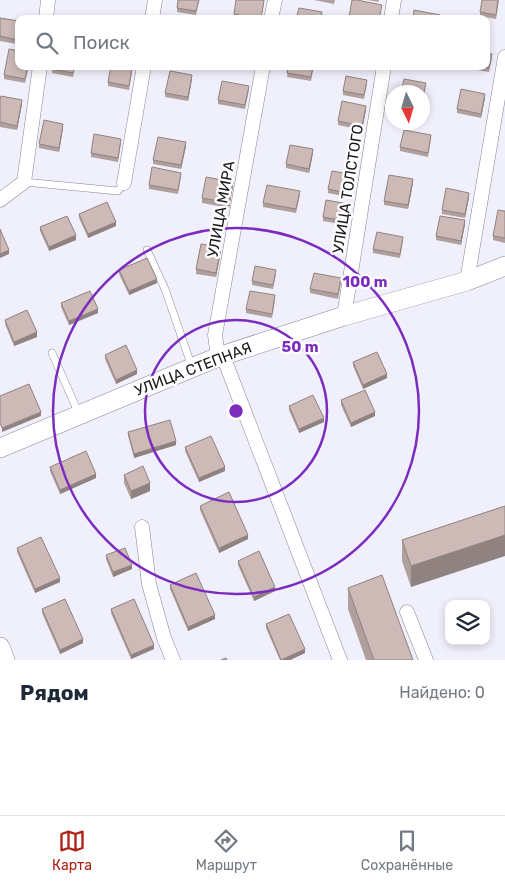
<!DOCTYPE html>
<html lang="ru">
<meta charset="utf-8">
<style>
:root{--surface:#fff;--page:#f2f2f3;--text:#1f2937;--muted:#747a83;--line:#e0e1e3;--accent:#af2015}
body{margin:0;font-family:Rubik,sans-serif;background:var(--page);color:var(--text)}
.controls{position:absolute;right:15px;bottom:15px;display:grid;overflow:hidden;border-radius:10px;box-shadow:0 2px 8px #0003}
.controls button{width:45px;height:45px;display:grid;place-items:center;padding:0;border:0;border-bottom:1px solid var(--line);background:var(--surface);color:var(--text);font:25px sans-serif}
.compass{position:absolute;left:385px;top:85px;width:45px;height:45px;border-radius:50%;background:var(--surface);box-shadow:0 2px 8px #0003;rotate:175deg}
.list{margin:0;padding:0;list-style:none}
h2{display:flex;justify-content:space-between;align-items:center;height:65px;margin:0;padding:0 20px;font-size:21px}
h2 small{font-size:16px;font-weight:400;color:var(--muted)}
.icon{flex:none;width:28px;height:28px;fill:none;stroke:currentColor;stroke-width:2;stroke-linecap:round;stroke-linejoin:round}
.map{position:relative;flex:none;width:505px;height:660px;overflow:hidden}
.search{position:absolute;background:var(--surface);box-shadow:0 2px 8px #0003;left:15px;right:15px;top:15px;height:55px;display:flex;align-items:center;gap:12px;box-sizing:border-box;padding:0 18px;border-radius:10px;color:var(--muted);font-size:19px}
.sheet{height:155px;background:var(--surface)}
nav{display:flex;justify-content:space-around;align-items:center;box-sizing:border-box;height:70px;border-top:1px solid var(--line);background:var(--surface);font-size:14px;color:var(--muted)}
nav a{display:grid;justify-items:center;gap:2px}
nav .on{color:var(--accent)}
.map>svg:first-child{display:block}
</style>
<div class="map">
<svg width="505" height="660" viewBox="0 0 505 660">
<rect width="100%" height="100%" fill="#f0effc"/>
<g fill="none" stroke-linecap="round" stroke-linejoin="round">
<g stroke="#878594" stroke-width="8">
<path id="lane" d="M24,182L118,191L124,183
M147,250L165,289L192,367
M52,353L79,414"/>
</g>
<g stroke="#878594" stroke-width="15">
<path id="street" d="M46,19L48,0
M152,19L155,0
M271,19L275,0
M391,19L394,0
M124,183L144,66
M0,200L24,182L40,66
M467,281L505,57
M344,316L384,66
M223,356L340,660
M218,357L215,335L263,66
M142,527L149,584L164,638L173,660
M407,612L426,660"/>
</g>
<g stroke="#878594" stroke-width="20">
<path id="secondary" d="M0,448L218,357L344,316L467,281L505,266
M0,647L5,660"/>
</g>
<use href="#lane" stroke="#fff" stroke-width="7"/>
<use href="#street" stroke="#fff" stroke-width="14"/>
<use href="#secondary" stroke="#fff" stroke-width="19"/>
</g>
<path fill="#b0a09d" d="M199,0L196,15L177,12V8Z
M314,0H335L334,4Z
M368,0H379L378,2Z
M499,0L496,19L480,16V12Z
M264,3L261,19L234,18V14Z
M0,18L19,21V36L17,44L0,41Z
M492,58L489,72L464,68V66H486Z
M19,66H29L25,83L4,79V75Z
M52,66H75L73,77L52,73Z
M288,66H314L311,81L287,77Z
M132,72L129,90L108,86V82Z
M192,79L188,101L165,97V93Z
M367,84L364,99L343,95V91Z
M249,90L245,109L218,104V100Z
M485,98L481,118L457,113V109Z
M0,100L22,104L17,130L0,127Z
M366,110L362,130L338,125V121Z
M63,128L59,152L39,148V144Z
M431,139L428,157L400,151V147Z
M121,143L118,162L91,157V153Z
M186,146L181,169L153,164V160Z
M313,153L309,173L286,168V164Z
M181,177L178,194L149,189V185Z
M350,178L347,197L328,193V189Z
M413,183L408,209L384,205V201Z
M233,186L229,208L202,203V198Z
M300,195L296,213L263,207V203Z
M469,197L465,218L442,214V210Z
M348,208L345,225L323,221V217Z
M505,211V243L493,240V236Z
M79,214L116,226L88,238L79,218Z
M465,224L461,245L436,240V236Z
M40,227L76,240L49,251L40,231Z
M403,241L400,258L373,253V249Z
M221,251L216,277L196,274V269Z
M119,270L157,283L129,295L119,274Z
M276,274L273,289L252,285V281Z
M341,283L338,299L310,293V289Z
M275,300L272,318L246,313V309Z
M61,303L98,313L69,325L61,307Z
M5,320L37,337L14,346L5,324Z
M105,355L137,374L116,384L105,359Z
M353,362L387,378L363,389L353,366Z
M341,400L375,416L351,427L341,405Z
M289,406L324,422L299,433L289,410Z
M128,432L176,445L134,458L128,436Z
M185,447L225,471L199,482L185,451Z
M50,467L96,478L60,494L50,471Z
M124,475L150,491L131,499L124,483Z
M200,506L248,539L219,553L200,510Z
M505,506L411,587L402,561V540Z
M17,548L60,582L35,593L17,552Z
M106,555L132,569L113,577L106,559Z
M238,561L275,591L254,601L238,565Z
M170,585L215,619L188,631L170,589Z
M348,588L413,660H366L348,609Z
M42,609L83,643L60,654L42,613Z
M111,609L154,649L131,659L111,613Z
M266,624L305,653L290,660H280L266,628Z"/>
<path fill="#908280" d="M192,75V79L188,101V97Z
M485,94V98L481,118V114Z
M22,100V104L17,130V126Z
M366,106V110L362,130V126Z
M63,124V128L59,152V148Z
M186,142V146L181,169V165Z
M313,149V153L309,173V169Z
M413,179V183L408,209V205Z
M233,182V186L229,208V203Z
M469,193V197L465,218V214Z
M465,220V224L461,245V241Z
M116,222V226L88,238V234Z
M76,235V240L49,251V247Z
M221,247V251L216,277V273Z
M9,250V254L0,258V254Z
M157,279V283L129,295V291Z
M98,309V313L69,325V321Z
M37,332V337L14,346V342Z
M137,370V374L116,384V380Z
M387,374V378L363,389V385Z
M41,412V416L2,432V428Z
M375,412V416L351,427V423Z
M324,418V422L299,433V429Z
M176,441V445L134,458V454Z
M225,467V471L199,482V478Z
M96,474V478L60,494V490Z
M150,483V491L131,499V491Z
M248,535V539L219,553V548Z
M505,535V556L411,587V566Z
M132,565V569L113,577V572Z
M60,578V582L35,593V589Z
M275,587V591L254,601V597Z
M215,615V619L188,631V627Z
M83,639V643L60,654V650Z
M154,645V649L131,659V655Z
M305,649V653L290,660H281Z"/>
<path fill="#cdbab7" stroke="#908280" d="M178,0H199L196,11L177,8Z
M236,0H264L261,19H257L234,14Z
M352,0H357L382,5L379,19H356L349,17Z
M482,0H498L496,15L480,12Z
M299,8L322,12L321,19H296Z
M414,10L440,15L439,19H413Z
M0,18L19,21V32L17,40L0,36Z
M9,49L19,51V66H28L25,79L4,75Z
M486,53L492,54L489,68L478,66H486Z
M52,66H75L73,73L52,69Z
M111,66H121L132,68L129,86L108,82Z
M288,66H313L311,77L287,73Z
M170,71L192,75L188,97L165,93Z
M346,76L367,80L364,95L343,91Z
M404,79L426,83L422,102V92H401Z
M222,81L249,86L245,105L218,100Z
M461,89L485,94L481,114L457,109Z
M1,96L22,100L17,126L0,122V100Z
M342,101L366,106L362,126L338,121Z
M44,120L63,124L59,148L39,144Z
M404,130L431,135L428,153L400,147Z
M94,134L121,139L118,158L91,153Z
M158,137L186,142L181,165L153,160Z
M290,145L313,149L309,169L286,164Z
M152,167L181,173L178,190L149,185Z
M332,171L350,174L347,193L328,189Z
M389,175L413,179L408,205L384,201Z
M206,177L233,182L229,203L202,198Z
M267,185L300,191L296,209L263,203Z
M446,188L469,193L465,214L442,210Z
M326,200L348,204L345,221L323,217Z
M107,202L116,222L88,234L79,214Z
M498,210L505,211V238L493,236Z
M67,216L76,235L49,247L40,227Z
M440,216L465,220L461,241L436,236Z
M0,229L9,250L0,254Z
M377,232L403,237L400,254L373,249Z
M201,244L221,247L216,273L196,269Z
M147,258L157,279L129,291L119,270Z
M255,266L276,270L273,285L252,281Z
M314,273L341,278L338,294L310,289Z
M90,291L98,309L69,321L61,303Z
M250,291L275,295L272,314L246,309Z
M27,310L37,332L14,342L5,320Z
M126,345L137,370L116,380L105,355Z
M377,352L387,374L363,385L353,362Z
M29,384L41,412L2,428L0,423V396Z
M365,390L375,412L351,423L341,400Z
M313,395L324,418L299,429L289,406Z
M170,420L176,441L134,454L128,432Z
M211,436L225,467L199,478L185,447Z
M86,451L96,474L60,490L50,467Z
M143,466L150,483L131,491L124,475Z
M229,492L248,535L219,548L200,506Z
M505,506V535L411,566L402,540Z
M41,537L60,578L35,589L17,548Z
M125,548L132,565L113,572L106,555Z
M259,551L275,587L254,597L238,561Z
M196,573L215,615L188,627L170,585Z
M382,575L413,660H374L348,588Z
M65,599L83,639L60,650L42,609Z
M134,599L154,645L131,655L111,609Z
M289,614L305,649L281,660L266,624Z
M226,658L227,660H221Z"/>
<g fill="none" stroke="#7b2cbf" stroke-width="2.5">
<circle cx="236" cy="411" r="91"/>
<circle cx="236" cy="411" r="183"/>
</g>
<g text-anchor="middle" dominant-baseline="central" stroke-width="5" stroke-linejoin="round" paint-order="stroke">
<g font-size="15" fill="#17171c" stroke="#fefefe">
<text transform="translate(348 189) rotate(-81)">УЛИЦА ТОЛСТОГО</text>
<text transform="translate(221 209) rotate(-80)">УЛИЦА МИРА</text>
<text transform="translate(193 369) rotate(-21)">УЛИЦА СТЕПНАЯ</text>
</g>
</g>
<circle cx="236" cy="411" r="8" fill="#7b2cbf" stroke="#fefefe" stroke-width="2.5"/>
<g font-size="15" text-anchor="middle" font-weight="bold" fill="#7b2cbf" stroke="#fefefe" stroke-width="5" stroke-linejoin="round" paint-order="stroke">
<text x="365" y="287">100 m</text>
<text x="300" y="352">50 m</text>
</g>
</svg>
<div class="controls">
<button><svg class="icon" aria-label="layers" viewBox="0 0 24 24"><path d="M12 4l9 5-9 5-9-5zM3 14l9 5 9-5"/></svg></button>
</div>
<svg class="compass" viewBox="-18 -18 36 36"><path d="M0-13l5 13h-10z" fill="#e53935"/><path d="M0 13l5-13h-10z" fill="#747a83"/></svg>
<div class="search"><svg class="icon" aria-label="search" viewBox="0 0 24 24"><circle cx="10" cy="10" r="6"/><path d="M15 15l6 6"/></svg>Поиск</div>
</div>
<section class="sheet">
<h2>Рядом<small>Найдено: 0</small></h2>
<ul class="list">
</ul>
</section>
<nav>
<a class="on"><svg class="icon" aria-label="map" viewBox="0 0 24 24"><path d="M3 6l6-2 6 2 6-2v14l-6 2-6-2-6 2zM9 4v14M15 6v14"/></svg>Карта</a>
<a><svg class="icon" aria-label="directions" viewBox="0 0 24 24"><path d="M12 3l9 9-9 9-9-9zM9 14v-3h6M13 9l2 2-2 2"/></svg>Маршрут</a>
<a><svg class="icon" aria-label="saved" viewBox="0 0 24 24"><path d="M7 4h10v16l-5-4-5 4z"/></svg>Сохранённые</a>
</nav>
